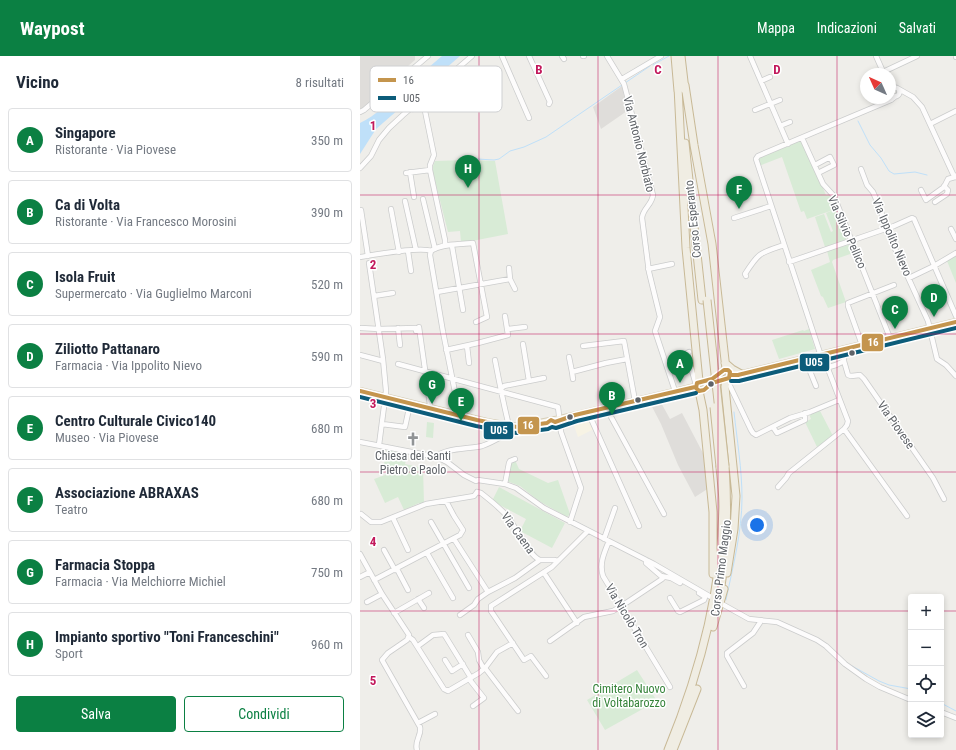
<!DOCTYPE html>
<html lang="it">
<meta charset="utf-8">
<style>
:root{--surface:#fff;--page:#f2f2f3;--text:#1f2937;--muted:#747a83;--line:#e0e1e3;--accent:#0b8043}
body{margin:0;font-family:"Roboto Condensed",sans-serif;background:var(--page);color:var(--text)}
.controls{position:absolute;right:12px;bottom:12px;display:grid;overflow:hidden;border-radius:4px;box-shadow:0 2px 6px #0003}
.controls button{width:36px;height:36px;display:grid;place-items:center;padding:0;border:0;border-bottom:1px solid var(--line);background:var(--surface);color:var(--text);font:20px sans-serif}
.compass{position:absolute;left:500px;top:12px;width:36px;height:36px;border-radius:50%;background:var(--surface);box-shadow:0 2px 6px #0003;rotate:315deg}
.you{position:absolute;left:397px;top:469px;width:14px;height:14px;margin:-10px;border:3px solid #fff;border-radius:50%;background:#1a73e8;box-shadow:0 0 0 6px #1a73e833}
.badge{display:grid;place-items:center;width:26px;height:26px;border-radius:50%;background:var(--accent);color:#fff;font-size:13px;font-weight:700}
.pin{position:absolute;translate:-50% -33px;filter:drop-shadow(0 1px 2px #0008)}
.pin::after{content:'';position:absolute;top:21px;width:14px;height:12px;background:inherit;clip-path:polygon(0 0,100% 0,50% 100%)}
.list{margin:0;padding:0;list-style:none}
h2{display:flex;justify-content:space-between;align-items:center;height:52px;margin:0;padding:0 16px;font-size:17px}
h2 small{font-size:13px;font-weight:400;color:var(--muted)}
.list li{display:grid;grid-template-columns:26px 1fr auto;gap:12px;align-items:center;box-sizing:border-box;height:64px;margin:0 8px 8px;padding:0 8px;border:1px solid var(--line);border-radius:4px}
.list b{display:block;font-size:15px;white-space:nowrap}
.list p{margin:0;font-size:13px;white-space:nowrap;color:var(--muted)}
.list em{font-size:13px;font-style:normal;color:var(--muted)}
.actions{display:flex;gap:8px;padding:12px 16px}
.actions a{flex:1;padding:9px 0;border:1px solid var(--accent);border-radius:4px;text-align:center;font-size:14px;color:var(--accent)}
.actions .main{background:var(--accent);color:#fff}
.icon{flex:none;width:22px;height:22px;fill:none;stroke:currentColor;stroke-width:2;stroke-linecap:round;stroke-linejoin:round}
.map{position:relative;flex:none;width:596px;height:694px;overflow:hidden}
header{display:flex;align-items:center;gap:24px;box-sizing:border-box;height:56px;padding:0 20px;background:var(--accent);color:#fff}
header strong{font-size:19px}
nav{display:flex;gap:22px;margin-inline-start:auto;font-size:14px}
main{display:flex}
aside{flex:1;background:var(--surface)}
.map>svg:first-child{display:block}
</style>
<header>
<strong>Waypost</strong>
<nav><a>Mappa</a><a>Indicazioni</a><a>Salvati</a></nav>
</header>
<main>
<aside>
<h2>Vicino<small>8 risultati</small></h2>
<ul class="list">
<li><span class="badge">A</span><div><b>Singapore</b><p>Ristorante · Via Piovese</p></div><em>350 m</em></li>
<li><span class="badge">B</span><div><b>Ca di Volta</b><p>Ristorante · Via Francesco Morosini</p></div><em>390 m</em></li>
<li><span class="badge">C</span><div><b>Isola Fruit</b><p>Supermercato · Via Guglielmo Marconi</p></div><em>520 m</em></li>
<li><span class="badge">D</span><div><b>Ziliotto Pattanaro</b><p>Farmacia · Via Ippolito Nievo</p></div><em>590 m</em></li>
<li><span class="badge">E</span><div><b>Centro Culturale Civico140</b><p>Museo · Via Piovese</p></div><em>680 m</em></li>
<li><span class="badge">F</span><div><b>Associazione ABRAXAS</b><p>Teatro</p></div><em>680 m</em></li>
<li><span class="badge">G</span><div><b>Farmacia Stoppa</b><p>Farmacia · Via Melchiorre Michiel</p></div><em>750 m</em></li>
<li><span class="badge">H</span><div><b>Impianto sportivo &quot;Toni Franceschini&quot;</b><p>Sport</p></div><em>960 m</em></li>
</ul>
<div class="actions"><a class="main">Salva</a><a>Condividi</a></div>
</aside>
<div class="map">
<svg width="596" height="694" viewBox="0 0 596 694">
<rect width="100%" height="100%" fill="#efeeea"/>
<path fill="#f7f3e4" d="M228,360L234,373L218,381L212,364Z"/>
<path fill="#dfddda" d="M0,0H55V4L41,16L39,15L36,20L22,36L0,55Z
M262,30L267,55L241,73L233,51Z
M299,343L310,363L322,357L345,401L349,432L335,441L318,409L301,368L289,345Z"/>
<path fill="#d8ebd6" d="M439,85L442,86L466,139L470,138L476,153L447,163L444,155L441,156L422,101L399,110L398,102Z
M106,104L135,105L148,178L112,185L101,186L100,175L88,176L72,113L75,105Z
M476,153L487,181L485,184L465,191L455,161L464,158L471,176L473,175L466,157Z
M488,189L490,190L493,197L473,204L472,206L486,246L468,252L463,241L461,240L451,214L470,206L467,195Z
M596,200V227L587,205Z
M449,273L455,293L419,303L412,284L443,274L444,275Z
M459,353L473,380L457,391L445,366L451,363L449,358Z
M67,366L74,367L73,382L66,381Z
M27,393L48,397L45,408L63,412L64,447L60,449L59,447L44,454L38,441L25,447L14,423L28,418L24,408Z
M155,404L159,413L188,427L198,424L210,458L207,461L179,445L160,430L147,425L150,407Z
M139,431L205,467L192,492L160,475L166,463L132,445Z
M277,614L297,645L245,674L227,644Z"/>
<path fill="#bfe0f9" d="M82,0H100L16,73L0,98V67C17,59 28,46 41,34C55,23 69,11 82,0Z"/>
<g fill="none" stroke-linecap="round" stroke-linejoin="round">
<path stroke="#bfe0f9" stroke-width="1" d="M293,9L309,0
M265,27L290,10
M498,65L510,89L521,102L529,115L534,118L555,116L567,119
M117,103L134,104L139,103L150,95L164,91L186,81L262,29
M366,544C373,510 382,476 382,442C382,413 377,384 374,356
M492,610L519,625L529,629L551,633
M581,647L596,655"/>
<g stroke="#cbcccc" stroke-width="6">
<path id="minor" d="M142,0L169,62
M169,0L190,46L189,48
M202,0L204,3
M223,0H224
M247,0L264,28L293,139C292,149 283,152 282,162L289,216L300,261L295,275L315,335
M390,0L428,88
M516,0L524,18
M596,0V1
M523,16L557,0
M262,23L301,0
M401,25L410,21
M530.5 36a4.5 4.5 0 1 1 9 0a4.5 4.5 0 1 1-9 0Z
M537,32L553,41L562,51L593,118L596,121
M24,34L41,17
M536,40L531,44L398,100L396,103L460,297L468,313L488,365L487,369L484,373L547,460
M64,50L74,99L70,109V114L85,184V190
M53,53L60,49L64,50L70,46L111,38L130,35L134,44
M395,54L420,44
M0,56L4,54L68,0
M570,68L596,55
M420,70L430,66
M442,82L463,128L474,140L530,282
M455,109L470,101L474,109L458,117
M0,112L11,100L19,84L29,72L43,59L112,0
M501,113L507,129L513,136L520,152L526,173L568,265L577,303L586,309L596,320
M50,116L54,141
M46,117L70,114
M561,134L566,144L584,131L588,123L595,121
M63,143L75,193
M45,145L56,194
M575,146L587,138L588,134L584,130
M31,153L39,196
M1,154L8,200
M374,162L411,150
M591,173L596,183
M92,190L103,254
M48,195L51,215
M71,195L70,199L83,276L99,356L98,360
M0,201C13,199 61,190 71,195C80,188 101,188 113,187L127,261L116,266
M429,206L534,170L552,162L554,163L596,260
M9,207L23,303L26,335L19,389
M149,212L150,223L155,233
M288,213L312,208
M386,220L385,218C399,196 400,197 424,189
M549,222L574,210L596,197
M77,236L150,223
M14,240L33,237
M59,271L70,349V353
M1,272L19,273L56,272V275
M38,272L40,289
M148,273L165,271
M163,288L169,325
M502,289L488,250V247L534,229
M107,290L109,307
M223,290L264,285L275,345
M86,294L118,287L148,279L145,260
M483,294L484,305L488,319L491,320L500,319L504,323L573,422L584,443
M329,296L327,297L336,329
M0,299L23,305
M209,301L212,316L246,307L267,303
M445,303L456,330
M135,304C139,325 143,345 148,366L147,370
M38,308L198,351L201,376L221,432L210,466
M468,313L469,311L476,309L484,305
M212,316L213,323
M370,330L391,374L393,377L396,379L430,362L450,356L479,344
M142,332L144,330L184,322
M248,351L250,359L304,458
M228,356L279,470
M22,368L45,371L50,348
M413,371L417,377L445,364V357
M0,386L77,401L87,406L104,419L116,425L118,424L145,428L156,432L184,452L294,508L351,541
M77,401C83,392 111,393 122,390C131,387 141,381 150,376L153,374L154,371
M145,428L149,407L150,405L155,403
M418,431L426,422L429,417L484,373
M117,436L121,437C130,444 139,451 147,460C156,471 169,500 180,504
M1,458L11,466H21L66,448L114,440L117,436
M33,462L48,494
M71,466L109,532
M94,483L128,536
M244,483L255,452
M249,485C244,497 239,508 243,520L310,631
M24,494L35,514
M67,497L93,542
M0,498L22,538L49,579L47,584L28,597L22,604L60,671C62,679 54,685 57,694
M286,504V507L301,520L311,522L320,527
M37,513L48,534
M184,517L217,567
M0,521L10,516
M14,524L100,479L103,474L94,460L86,445
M310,542L318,555L320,556L344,544L345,541L339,537
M58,543L64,552
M7,546L22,538
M362,548L389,563L417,566L457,584L466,590L485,608L506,623L520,631L551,644
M34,557L69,537
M100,559L114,549L118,543L128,536L155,522L180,504H194L198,505
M108,579L118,596L119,604L124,613
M49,581L53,584L84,633L88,635L119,617L125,612L137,596L153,587
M190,585L224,561L253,555L260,551L302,523L304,521
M58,590L73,579L84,578L111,622
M85,604L92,615L103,608
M125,612L158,655
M186,620L171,600L164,604L131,555V550L192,511L228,475
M109,623L124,642L113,650
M384,630L367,600V597L393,577L401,565
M581,656L596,662
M58,667L75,658"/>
</g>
<g stroke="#d7ceb8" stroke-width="8">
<path id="major" d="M364,314H368L370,316L369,322C363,324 356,325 350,328C346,331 345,335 339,335L336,332L337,327C341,325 343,326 347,325C354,323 359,319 364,314Z
M371,319H378L596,266
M0,335L127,366L158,371L200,363L335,331"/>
</g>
<g stroke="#c8b996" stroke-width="9">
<path id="highway" d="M315,0L318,35
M321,0L325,34
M325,29L334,89L352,188L366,313
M318,31L326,192L339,325
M325,87L342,244
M365,307L372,313L381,318
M366,323L365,331L376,440L374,473L367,517
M339,335L343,354L353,456V518
M360,537C367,495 368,453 365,410
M353,571L364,533
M308,694C340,616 362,535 363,450C363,437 361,424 360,411
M313,694L337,633"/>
</g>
<use href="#minor" stroke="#fdfcfc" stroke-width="4.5"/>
<use href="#major" stroke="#f4f2e9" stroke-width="6"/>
<use href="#highway" stroke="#f0ede3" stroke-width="7"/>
<g stroke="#c8b996" stroke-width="9" stroke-linecap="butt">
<path id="highway-bridge" d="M347,244L365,410
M354,351L360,411"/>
</g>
<use href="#highway-bridge" stroke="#f0ede3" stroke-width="7"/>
<g stroke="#fff" stroke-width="7">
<path id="bus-1" d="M364,314H368L370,316L369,322L352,327L344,334L339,335L336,332L337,327L352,323Z
M371,319H378L596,266
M0,335L117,364L147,370L158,371L187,367L191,364L195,366L215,359L335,331"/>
</g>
<g stroke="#fff" stroke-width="7">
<path id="bus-2" d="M371,325H379L596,272
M0,341L116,370L146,376L158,377L188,373L192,371L196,372L217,365L336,337"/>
</g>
<use href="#bus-1" stroke="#c4954e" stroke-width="4"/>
<use href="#bus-2" stroke="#0c5c7a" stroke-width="4"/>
</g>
<path fill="none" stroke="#c2185b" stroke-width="1" stroke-opacity="0.55" d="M119,0V694M238,0V694M358,0V694M477,0V694M0,139H596M0,278H596M0,416H596M0,555H551M581,555H596"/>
<defs>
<g id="church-bare" transform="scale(1.08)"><path d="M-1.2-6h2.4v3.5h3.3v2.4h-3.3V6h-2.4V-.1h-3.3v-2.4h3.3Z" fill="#919496" stroke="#fff" stroke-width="2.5" paint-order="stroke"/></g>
</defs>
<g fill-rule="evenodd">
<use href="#church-bare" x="53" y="383"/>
</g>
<g fill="#5f6368" stroke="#fff" stroke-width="1.5">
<circle cx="492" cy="297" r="3.5"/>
<circle cx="351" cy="328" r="3.5"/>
<circle cx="278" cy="344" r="3.5"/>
<circle cx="210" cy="361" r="3.5"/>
</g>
<g text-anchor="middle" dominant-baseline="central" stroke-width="3" stroke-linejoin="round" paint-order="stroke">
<g font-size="12" fill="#5f6368" stroke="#fff">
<text transform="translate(279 88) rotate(76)">Via Antonio Norbiato</text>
<text transform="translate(333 163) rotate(-96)">Corso Esperanto</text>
<text transform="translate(487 176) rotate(66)">Via Silvio Pellico</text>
<text transform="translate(532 181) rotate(67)">Via Ippolito Nievo</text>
<text transform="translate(536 369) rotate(55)">Via Piovese</text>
<text transform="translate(158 477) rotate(54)">Via Caena</text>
<text transform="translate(361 512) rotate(-83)">Corso Primo Maggio</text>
<text transform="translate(267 560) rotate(59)">Via Nicolò Tron</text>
</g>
<g font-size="12" fill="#5f6368" stroke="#fff">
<text x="53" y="400">Chiesa dei Santi<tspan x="53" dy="14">Pietro e Paolo</tspan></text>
</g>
<g font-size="12" fill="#348238" stroke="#fff">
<text x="269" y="633">Cimitero Nuovo<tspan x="269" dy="14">di Voltabarozzo</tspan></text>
</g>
</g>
<rect x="10" y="10" width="132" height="46" rx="6" fill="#fff" stroke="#cfd0d2" stroke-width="1"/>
<rect x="18" y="22" width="18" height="4" fill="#c4954e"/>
<rect x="18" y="40" width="18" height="4" fill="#0c5c7a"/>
<g font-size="11" fill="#5f6368">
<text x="43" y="28">16</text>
<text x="43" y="46">U05</text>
</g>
<g font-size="13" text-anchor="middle" font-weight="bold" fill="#c2185b" stroke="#fff" stroke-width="3" stroke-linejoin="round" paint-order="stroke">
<text x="179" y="18">B</text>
<text x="298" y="18">C</text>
<text x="417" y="18">D</text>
<text x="13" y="74">1</text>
<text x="13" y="213">2</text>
<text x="13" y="352">3</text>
<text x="13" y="490">4</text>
<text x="13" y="629">5</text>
</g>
<g stroke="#fff" stroke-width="1.5">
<rect x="501" y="277" width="23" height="19" rx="4" fill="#c4954e"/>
<rect x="439" y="297" width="31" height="19" rx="4" fill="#0c5c7a"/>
<rect x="157" y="360" width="23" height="19" rx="4" fill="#c4954e"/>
<rect x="123" y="365" width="31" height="19" rx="4" fill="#0c5c7a"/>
</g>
<g font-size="11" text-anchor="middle" font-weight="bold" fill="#fff">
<text x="513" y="290">16</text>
<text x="454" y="310">U05</text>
<text x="168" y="373">16</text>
<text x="139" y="378">U05</text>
</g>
</svg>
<div class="controls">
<button>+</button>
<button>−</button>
<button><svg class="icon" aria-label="locate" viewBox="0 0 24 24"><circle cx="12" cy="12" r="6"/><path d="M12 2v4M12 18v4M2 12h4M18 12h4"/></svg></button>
<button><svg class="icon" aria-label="layers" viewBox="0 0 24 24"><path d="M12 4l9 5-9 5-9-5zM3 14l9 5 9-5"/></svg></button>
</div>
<svg class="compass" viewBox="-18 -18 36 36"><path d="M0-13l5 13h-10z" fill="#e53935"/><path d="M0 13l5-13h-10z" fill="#747a83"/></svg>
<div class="you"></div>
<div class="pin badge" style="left:320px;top:327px">A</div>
<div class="pin badge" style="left:252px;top:359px">B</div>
<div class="pin badge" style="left:535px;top:273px">C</div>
<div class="pin badge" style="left:574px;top:261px">D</div>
<div class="pin badge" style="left:101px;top:365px">E</div>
<div class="pin badge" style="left:379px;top:153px">F</div>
<div class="pin badge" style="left:72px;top:348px">G</div>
<div class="pin badge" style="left:108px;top:132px">H</div>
</div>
</main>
